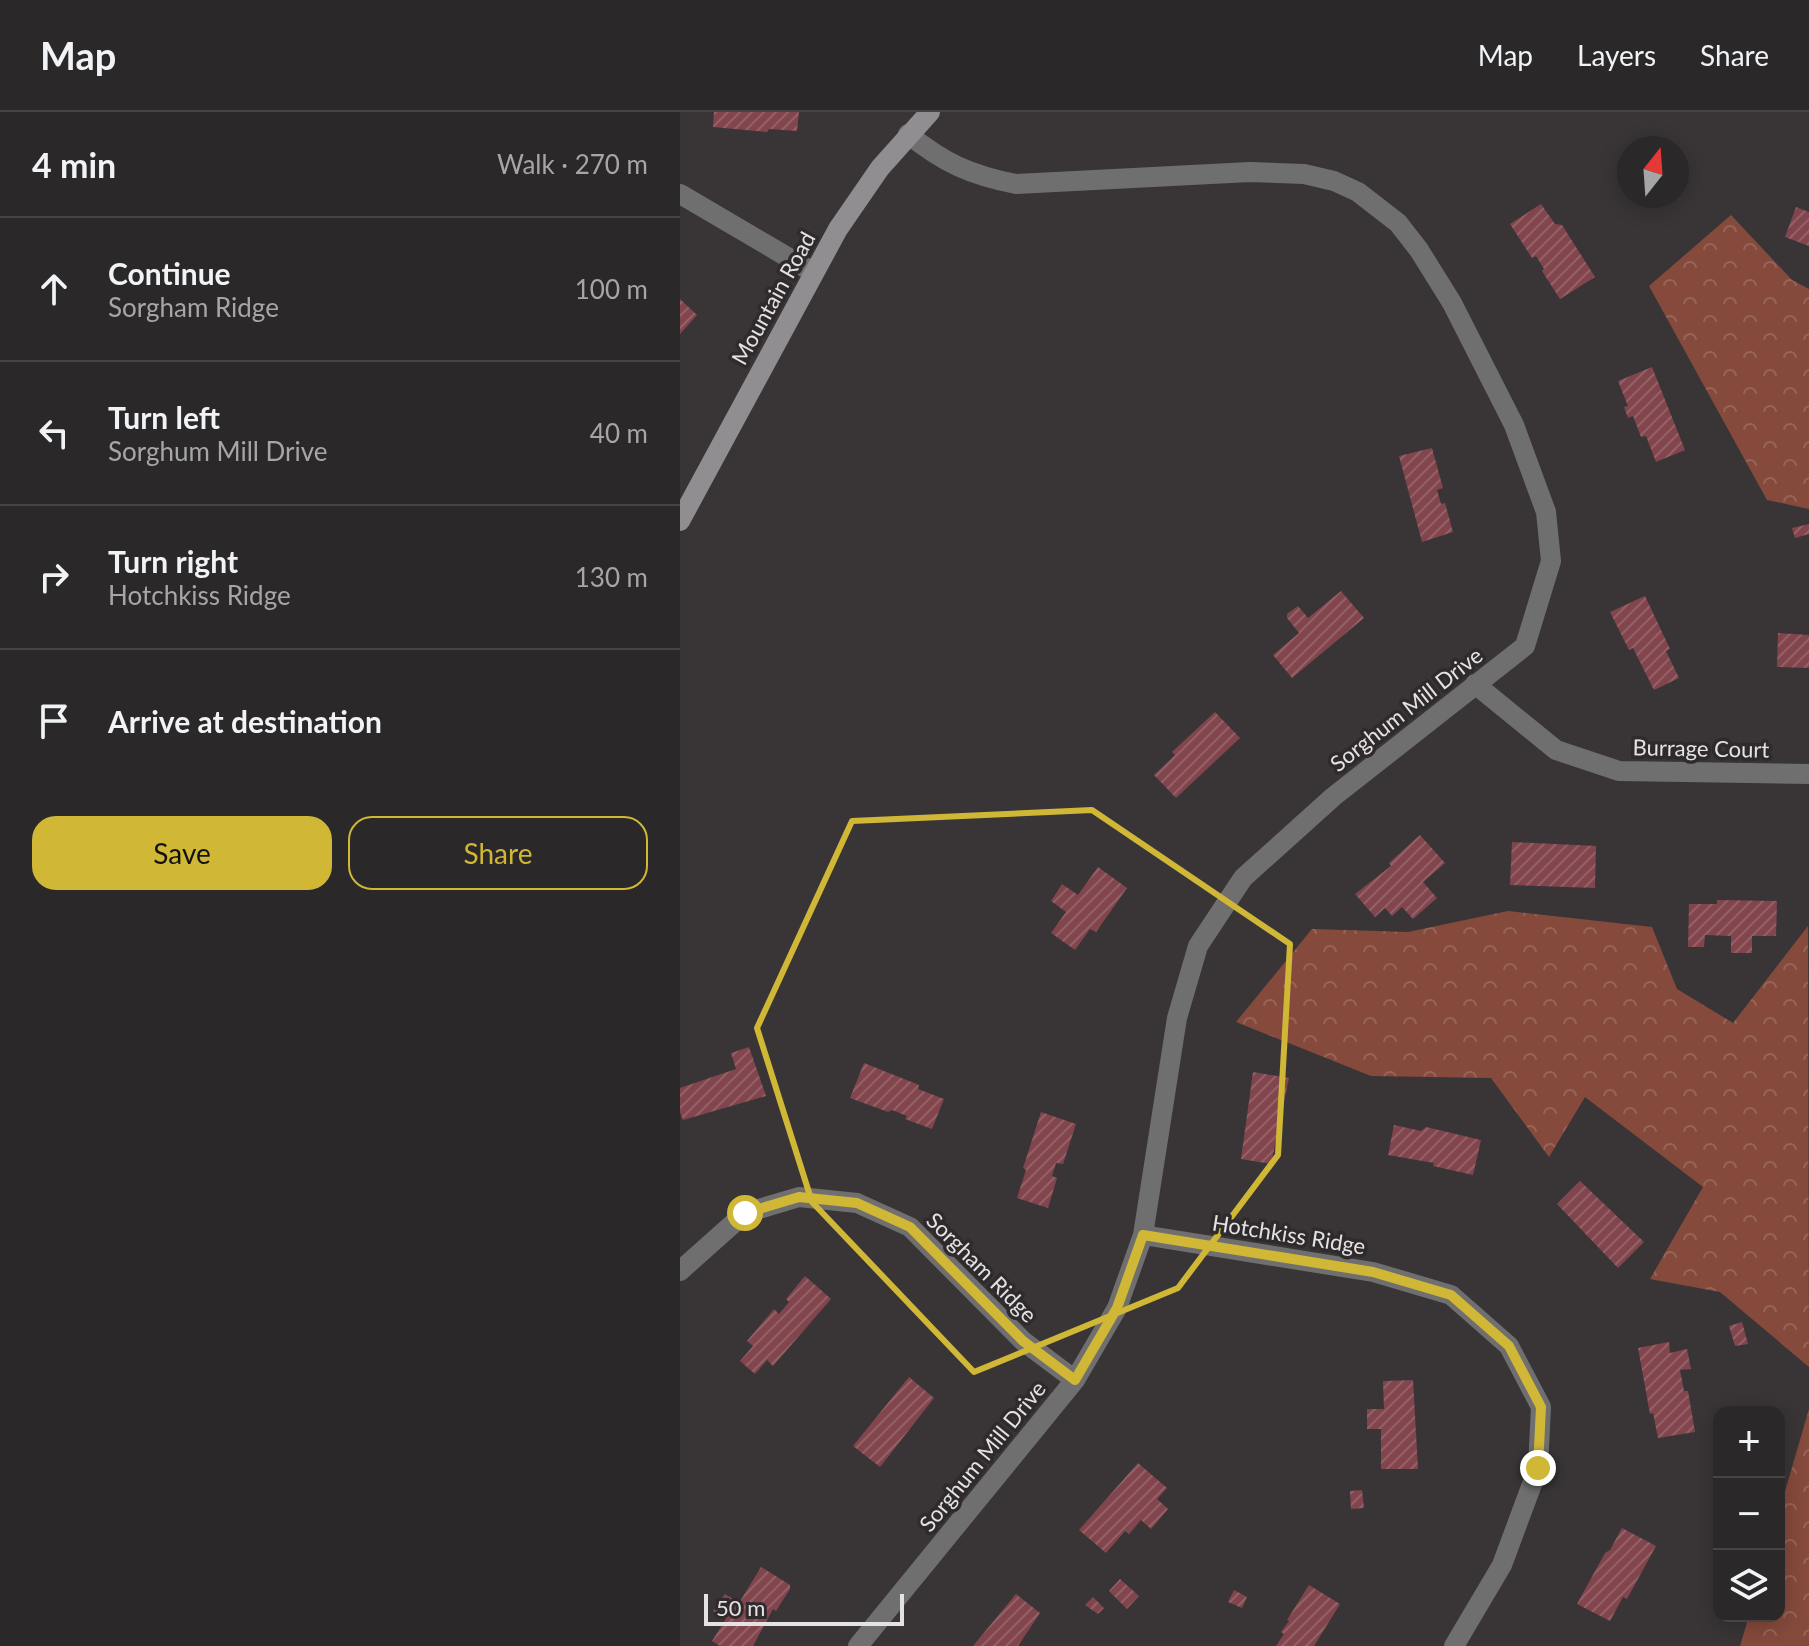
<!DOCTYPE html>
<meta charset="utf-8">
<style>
:root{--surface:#2b2829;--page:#333031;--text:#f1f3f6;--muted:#a6a6a8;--line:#474446;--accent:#d0b736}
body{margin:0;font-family:Lato,sans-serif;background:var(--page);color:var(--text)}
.controls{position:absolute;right:24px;bottom:24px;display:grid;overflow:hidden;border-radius:16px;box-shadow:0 4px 20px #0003}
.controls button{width:72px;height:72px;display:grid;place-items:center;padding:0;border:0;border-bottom:2px solid var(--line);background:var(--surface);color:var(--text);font:40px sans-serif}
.compass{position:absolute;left:937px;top:24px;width:72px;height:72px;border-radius:50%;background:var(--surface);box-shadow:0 4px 20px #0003;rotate:17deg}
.scale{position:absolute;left:24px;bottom:20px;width:200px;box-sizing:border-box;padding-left:8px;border:4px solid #e5e2e3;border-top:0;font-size:22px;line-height:28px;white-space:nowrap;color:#e5e2e3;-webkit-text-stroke:6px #2f2b2d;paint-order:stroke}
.stop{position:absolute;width:24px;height:24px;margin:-18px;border:6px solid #d0b736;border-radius:50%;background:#fff}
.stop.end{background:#d0b736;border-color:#fff;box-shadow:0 2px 8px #0008}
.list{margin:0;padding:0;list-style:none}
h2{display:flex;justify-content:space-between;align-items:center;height:104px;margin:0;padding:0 32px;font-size:34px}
h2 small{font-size:26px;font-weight:400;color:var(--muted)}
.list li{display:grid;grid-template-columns:52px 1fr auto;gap:24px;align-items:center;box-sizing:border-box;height:144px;padding:0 32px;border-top:2px solid var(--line)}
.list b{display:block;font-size:30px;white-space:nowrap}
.list p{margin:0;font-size:26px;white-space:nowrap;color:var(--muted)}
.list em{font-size:26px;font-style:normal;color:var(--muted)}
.actions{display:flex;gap:16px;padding:24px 32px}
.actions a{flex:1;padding:18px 0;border:2px solid var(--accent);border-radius:24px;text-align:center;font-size:28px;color:var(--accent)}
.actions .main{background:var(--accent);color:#111}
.icon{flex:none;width:44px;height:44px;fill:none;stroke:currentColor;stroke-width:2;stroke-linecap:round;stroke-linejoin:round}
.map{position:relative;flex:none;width:1129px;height:1534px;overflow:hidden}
header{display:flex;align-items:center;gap:48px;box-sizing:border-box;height:112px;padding:0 40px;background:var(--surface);border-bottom:2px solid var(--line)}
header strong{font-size:38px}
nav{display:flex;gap:44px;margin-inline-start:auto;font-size:28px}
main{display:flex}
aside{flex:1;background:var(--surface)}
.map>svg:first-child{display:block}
</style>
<header>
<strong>Map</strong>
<nav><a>Map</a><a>Layers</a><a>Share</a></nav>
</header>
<main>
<aside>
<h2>4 min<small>Walk · 270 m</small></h2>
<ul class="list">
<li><svg class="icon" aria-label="ahead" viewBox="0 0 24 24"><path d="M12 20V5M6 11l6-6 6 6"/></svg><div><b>Continue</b><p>Sorgham Ridge</p></div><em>100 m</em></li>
<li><svg class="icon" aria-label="left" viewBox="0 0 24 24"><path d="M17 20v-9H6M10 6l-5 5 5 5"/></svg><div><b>Turn left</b><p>Sorghum Mill Drive</p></div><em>40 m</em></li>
<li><svg class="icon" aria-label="right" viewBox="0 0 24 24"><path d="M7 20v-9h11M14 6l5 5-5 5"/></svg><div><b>Turn right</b><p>Hotchkiss Ridge</p></div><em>130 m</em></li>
<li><svg class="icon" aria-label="arrive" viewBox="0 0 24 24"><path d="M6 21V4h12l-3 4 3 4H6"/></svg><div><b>Arrive at destination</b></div></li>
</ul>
<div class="actions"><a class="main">Save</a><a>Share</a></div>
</aside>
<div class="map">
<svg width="1129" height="1534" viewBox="0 0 1129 1534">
<defs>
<pattern id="forest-crowns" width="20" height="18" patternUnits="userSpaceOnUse" patternTransform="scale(2)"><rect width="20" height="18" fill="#854a3c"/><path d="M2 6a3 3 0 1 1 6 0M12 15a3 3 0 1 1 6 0" fill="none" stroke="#966458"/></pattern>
<pattern id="building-hatch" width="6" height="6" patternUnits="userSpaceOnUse" patternTransform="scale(2)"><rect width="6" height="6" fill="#83454d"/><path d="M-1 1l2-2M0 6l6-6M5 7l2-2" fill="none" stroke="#946066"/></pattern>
</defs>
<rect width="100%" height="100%" fill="#393537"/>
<path fill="url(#forest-crowns)" d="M1051,103L1112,168L1129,177V397L1087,388L969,174Z
M828,799L972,815L997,877L1053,911L1128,814L1129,1255L1040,1180L970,1167L1023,1075L905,985L869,1045L811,966L691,964L556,910L632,817L728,820Z
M1129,1297V1534H1060L1069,1504H1099V1400Z"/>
<path fill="url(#building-hatch)" d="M34,0H119L117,19L89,17L87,20L33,15Z
M861,92L875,112L882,113L915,165L880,187L862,159L864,157L856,144L852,146L830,112Z
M1116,95L1129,100V134L1105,125Z
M0,187L17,203L0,222Z
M972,255L1005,338L976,350L966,324L961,325L953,304L948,306L944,295L948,294L938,269Z
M752,336L763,376L757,378L761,392L765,391L773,420L742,430L719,344Z
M1129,412V422L1115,426L1112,416Z
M661,479L684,506L612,566L593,543L619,521L607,506V502L618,494L628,506Z
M965,484L990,537L986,539L999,566L974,578L953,536L949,538L930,500Z
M1098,521L1129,523V556L1097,555Z
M535,600L560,626L496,686L474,663L495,643L492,640Z
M740,723L765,751L743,770L757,786L733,807L722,795L712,804L705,796L695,805L675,782L711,754L709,751Z
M832,730L916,734L915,776L830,773Z
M418,755L447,776L416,820L410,817L395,838L371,821L386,800L371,789L382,772L398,783Z
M1037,788L1097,789L1096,824H1072V841H1051V824L1025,823L1024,835H1008L1009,792H1037Z
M69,935L86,984L3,1008L0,1000V976L56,957L51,941Z
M184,951L239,973L238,977L264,987L252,1017L225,1007L227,1004L212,998L208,1000L170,986Z
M573,960L609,966L591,1052L561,1047Z
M361,1000L396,1012L383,1052L376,1051L372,1064L377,1066L368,1096L337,1086L346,1058L343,1056Z
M714,1013L741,1019L746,1015L801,1028L793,1063L753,1054L754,1051L708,1043Z
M900,1069L964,1130L938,1156L877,1092Z
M125,1164L151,1187L93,1254L87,1248L75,1262L60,1249L73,1234L67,1229L94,1197L99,1202L109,1190L106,1187Z
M1062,1210L1068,1232L1055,1234L1049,1214Z
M989,1230L990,1241L1007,1237L1011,1257L1000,1258L1004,1279H1008L1015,1320L978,1326L973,1301L970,1302L958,1236Z
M229,1265L254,1286L200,1355L173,1334Z
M733,1268L738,1357H701V1317H687V1297H704L703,1269Z
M458,1351L487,1376L477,1387L488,1397L471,1417L461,1408L449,1422L445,1419L426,1441L399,1418Z
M682,1378L684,1396L671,1397L670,1379Z
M942,1416L976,1434L947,1487L943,1485L930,1509L897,1492L925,1441L930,1438Z
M81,1455L110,1473V1477L96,1499L93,1497L73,1534H40L32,1529L46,1507L33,1499L45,1482L59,1491Z
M440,1467L459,1484L447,1497L429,1479Z
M629,1473L660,1492L634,1534H596L604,1522L601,1520L609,1509L607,1508Z
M554,1478L567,1485L562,1496L548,1490Z
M336,1482L360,1501L338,1534H293Z
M413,1485L424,1496L418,1502L405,1493Z"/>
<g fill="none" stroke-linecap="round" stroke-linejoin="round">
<path stroke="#706f70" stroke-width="20" d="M0,82L133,160
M795,572L876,638L939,659L1129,662
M463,1123L693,1160L771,1183L829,1234L861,1295L858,1356L822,1453L774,1534
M0,1159L65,1101L119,1085L177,1091L230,1115L343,1229L395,1268
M178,1534L395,1268L437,1196L463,1123L497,906L518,834L563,766L653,685L845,534L871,449L866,400L834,313L772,191L739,138L718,111L678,80L654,69L624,62L570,60L336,72C290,63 264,51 228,22"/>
<path stroke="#908e90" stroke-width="20" d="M0,409L158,117L200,56L250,0"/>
</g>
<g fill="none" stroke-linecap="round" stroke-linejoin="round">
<path stroke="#d0b736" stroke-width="10" d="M65,1101L119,1085L177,1091L230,1115L343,1229L395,1268L437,1196L463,1123L693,1160L771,1183L829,1234L861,1295L858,1356"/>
</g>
<path fill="none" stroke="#d0b736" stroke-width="6" stroke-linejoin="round" d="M412,698L610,832L598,1043L498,1176L294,1260L132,1090L77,916L172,709Z"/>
<g text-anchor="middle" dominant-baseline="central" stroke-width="7" stroke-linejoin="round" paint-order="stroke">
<g font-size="22" fill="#e5e2e3" stroke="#2f2b2d">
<text transform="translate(93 186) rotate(-61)">Mountain Road</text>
<text transform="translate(726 597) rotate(-38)">Sorghum Mill Drive</text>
<text transform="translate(1021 636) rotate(1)">Burrage Court</text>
<text transform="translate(609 1122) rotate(9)">Hotchkiss Ridge</text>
<text transform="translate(302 1155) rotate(45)">Sorgham Ridge</text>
<text transform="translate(302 1344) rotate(-51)">Sorghum Mill Drive</text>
</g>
</g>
</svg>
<div class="controls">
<button>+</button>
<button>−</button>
<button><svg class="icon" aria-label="layers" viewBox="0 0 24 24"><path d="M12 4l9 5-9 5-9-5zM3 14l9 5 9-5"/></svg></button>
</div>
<svg class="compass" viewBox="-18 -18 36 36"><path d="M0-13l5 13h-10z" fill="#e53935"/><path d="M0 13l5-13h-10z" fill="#a6a6a8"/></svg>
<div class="scale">50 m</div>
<div class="stop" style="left:65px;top:1101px"></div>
<div class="stop end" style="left:858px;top:1356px"></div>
</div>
</main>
